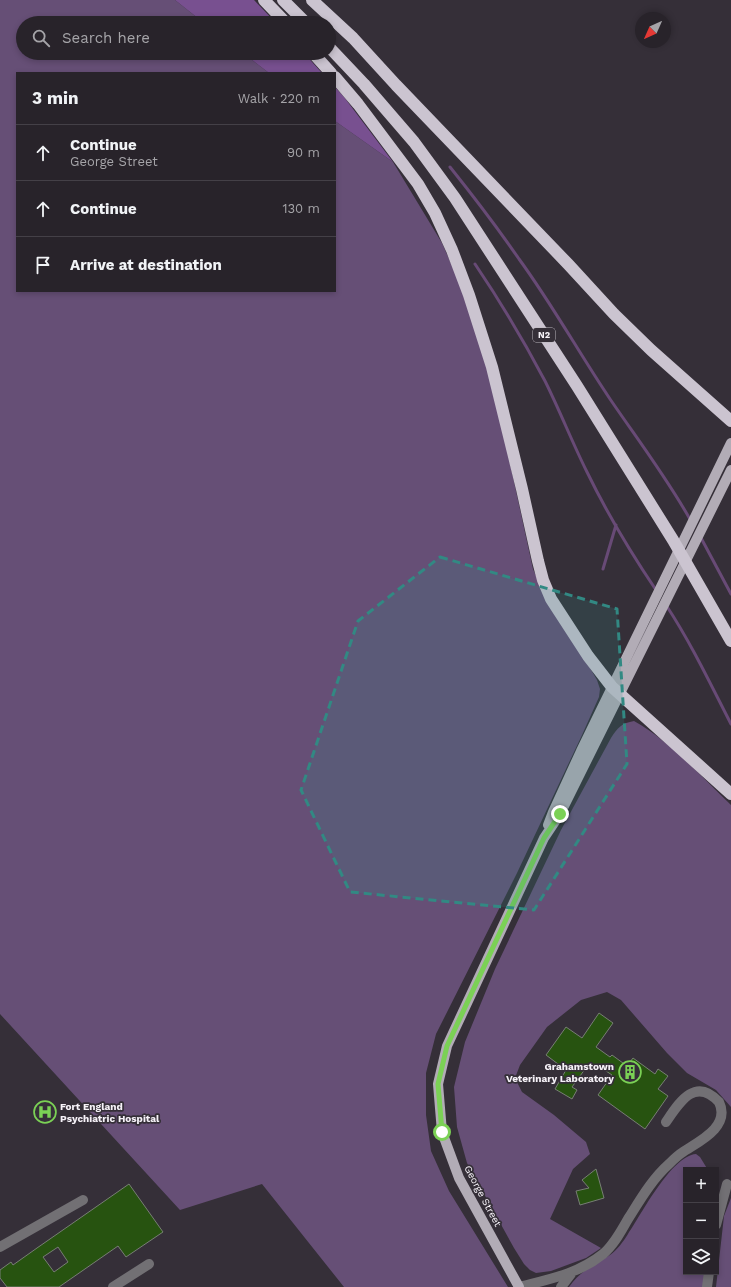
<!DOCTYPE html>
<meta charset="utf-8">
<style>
:root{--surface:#28232a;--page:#302b32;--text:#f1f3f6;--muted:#a5a4a8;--line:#444047}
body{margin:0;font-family:"Work Sans",sans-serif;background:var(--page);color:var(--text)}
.controls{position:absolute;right:12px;bottom:12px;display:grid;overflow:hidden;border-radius:0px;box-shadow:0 2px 6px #0003}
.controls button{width:36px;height:36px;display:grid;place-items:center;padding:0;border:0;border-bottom:1px solid var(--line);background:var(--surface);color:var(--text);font:20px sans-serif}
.compass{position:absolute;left:635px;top:12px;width:36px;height:36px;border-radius:50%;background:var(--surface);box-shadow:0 2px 6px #0003;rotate:225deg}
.stop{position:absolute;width:12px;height:12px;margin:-9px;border:3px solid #7bd155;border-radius:50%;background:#fff}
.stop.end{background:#7bd155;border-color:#fff;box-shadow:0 1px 4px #0008}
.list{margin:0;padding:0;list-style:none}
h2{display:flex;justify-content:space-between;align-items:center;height:52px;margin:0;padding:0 16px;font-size:17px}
h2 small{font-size:13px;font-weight:400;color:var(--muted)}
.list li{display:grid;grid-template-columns:26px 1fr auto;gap:12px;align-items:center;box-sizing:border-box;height:56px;padding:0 16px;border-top:1px solid var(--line)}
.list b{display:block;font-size:15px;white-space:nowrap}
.list p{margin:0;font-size:13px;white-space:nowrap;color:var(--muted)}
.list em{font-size:13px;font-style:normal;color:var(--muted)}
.icon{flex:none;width:22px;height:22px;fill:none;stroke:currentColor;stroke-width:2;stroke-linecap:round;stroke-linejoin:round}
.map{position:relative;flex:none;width:731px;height:1287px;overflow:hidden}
.search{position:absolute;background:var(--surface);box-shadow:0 2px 6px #0003;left:16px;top:16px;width:320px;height:44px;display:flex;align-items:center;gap:10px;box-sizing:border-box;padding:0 14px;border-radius:22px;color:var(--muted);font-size:15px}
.panel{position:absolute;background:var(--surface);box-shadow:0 2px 6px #0003;left:16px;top:72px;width:320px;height:220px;border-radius:0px}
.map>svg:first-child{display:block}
</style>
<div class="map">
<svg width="731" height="1287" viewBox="0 0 731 1287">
<rect width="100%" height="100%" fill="#352f38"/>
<path fill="#664f76" d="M0,0H175L204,23H23V53H243L269,73H17V291H335V121L393,162L442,243L469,304L492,381L533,569L548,603L583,656L597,680L600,689L599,697L582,735L517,873L436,1034L426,1073V1115L431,1151L449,1191L508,1287H344L262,1184L180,1210L0,1014Z
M634,721C670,741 702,777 731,805V1107L716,1090L687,1073L667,1053L621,1000L607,992L581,1000L547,1027L520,1065L515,1078L522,1092L554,1115L586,1142L590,1154L573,1169L550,1219L601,1248L586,1258L551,1271L536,1273L530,1270L524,1264L514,1248L467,1163L457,1127L454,1087L465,1042L495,969L561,830L611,738C617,728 622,723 634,721Z
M696,1154L700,1157L708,1170H686V1272H705L703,1287H569C576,1277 586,1269 596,1263C601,1260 606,1258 610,1255C617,1250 623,1242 628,1234C641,1215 671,1156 696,1154Z
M731,1198V1287H716L724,1216Z"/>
<path fill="#785090" d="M175,0H254L276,23H204Z
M243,53H304L322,73H269Z
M335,87L344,97L393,162L335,121Z"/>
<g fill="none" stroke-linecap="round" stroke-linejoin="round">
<path stroke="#684a76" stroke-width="3" d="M450,167C474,197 497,227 519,259C552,304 579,353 610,399C638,440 667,478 691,521
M475,264C500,301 524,341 545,381C560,411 572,442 587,472C607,513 631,553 656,590
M700,536L731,594
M603,569L616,525
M666,605C691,643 710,683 731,724"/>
</g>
<path fill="#275310" stroke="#777e74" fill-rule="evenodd" d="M599,1013L613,1023L596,1047L610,1057L612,1055L627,1066L633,1058L655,1074L658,1069L668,1076L658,1089L668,1096L645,1129L598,1095L612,1075L597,1065L594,1069L588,1065L572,1087L577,1090L572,1099L555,1089L566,1070L546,1055L566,1027L582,1038Z
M596,1169L604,1198L580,1205L576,1191L589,1188L582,1180Z
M129,1184L163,1232L126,1257L118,1246L59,1287H7L0,1278V1270L11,1262L13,1265L37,1248ZM58,1247L68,1262L54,1272L43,1257Z"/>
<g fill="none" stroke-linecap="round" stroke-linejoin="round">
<path stroke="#727074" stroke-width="10" d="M716,1225L727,1184
M0,1247L83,1200
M113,1287L149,1264
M519,1287C550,1279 578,1274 603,1254C614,1245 621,1231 628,1219C640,1200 652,1179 669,1164C673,1160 678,1155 683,1152C698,1142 731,1127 719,1102C695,1076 679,1103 666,1122
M561,1287L571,1274
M707,1287L709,1272"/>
<path stroke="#b2acb6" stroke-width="10" d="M548,825L553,812L581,751L731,443
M519,1287L459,1178L442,1132L438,1084L447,1046L544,838L560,814L731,470"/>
<path stroke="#cbc4d0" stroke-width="12" d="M264,0L286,23
M283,0L306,23
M312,0L353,38L396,85L568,264L614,314L651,350L731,421
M329,47L364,84L414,142L455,198L577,386L673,540L731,641
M313,53L331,73
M335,77L358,104L418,184L435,213L452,250L469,295L492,367L522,489L538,561L543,580L551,599L588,656L612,687L731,794"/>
</g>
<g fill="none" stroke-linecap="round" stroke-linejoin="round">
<path stroke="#7bd155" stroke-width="5" d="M442,1132L438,1084L447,1046L544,838L560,814"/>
</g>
<path fill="#328983" fill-opacity="0.2" stroke="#328983" stroke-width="3" stroke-dasharray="8 5" stroke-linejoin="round" d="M440,557L617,609L627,764L534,910L350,892L301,790L358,621Z"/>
<defs>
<g id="building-ring" transform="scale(1.15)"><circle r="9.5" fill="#352f38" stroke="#7bd155" stroke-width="1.5"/><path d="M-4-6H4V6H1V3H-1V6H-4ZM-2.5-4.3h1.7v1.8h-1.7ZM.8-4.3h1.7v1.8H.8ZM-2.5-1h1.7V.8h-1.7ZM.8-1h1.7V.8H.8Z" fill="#7bd155"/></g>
<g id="hospital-ring" transform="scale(1.15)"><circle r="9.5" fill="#352f38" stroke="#7bd155" stroke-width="1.5"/><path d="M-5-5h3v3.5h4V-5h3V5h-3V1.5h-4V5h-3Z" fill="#7bd155"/></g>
</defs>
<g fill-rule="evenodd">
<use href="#building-ring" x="630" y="1072"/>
<use href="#hospital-ring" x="45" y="1112"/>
</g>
<g text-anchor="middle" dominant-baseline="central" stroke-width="3.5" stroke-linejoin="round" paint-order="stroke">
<rect fill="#352f38" stroke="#bcb8be" stroke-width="1" x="533" y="328" width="22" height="14" rx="3"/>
<g font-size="9" font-weight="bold" fill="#f6f2f8">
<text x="544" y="335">N2</text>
</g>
<g font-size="10" font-weight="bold" fill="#f6f2f8" stroke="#352f38" text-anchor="end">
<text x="614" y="1066">Grahamstown<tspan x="614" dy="12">Veterinary Laboratory</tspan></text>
<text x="60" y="1106" text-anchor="start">Fort England<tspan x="60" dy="12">Psychiatric Hospital</tspan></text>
</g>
<g font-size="10" fill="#f6f2f8" stroke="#352f38">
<text transform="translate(483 1196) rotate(62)">George Street</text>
</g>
</g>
</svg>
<div class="controls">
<button>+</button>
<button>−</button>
<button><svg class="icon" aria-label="layers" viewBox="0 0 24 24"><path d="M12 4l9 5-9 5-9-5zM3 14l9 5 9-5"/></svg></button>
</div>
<svg class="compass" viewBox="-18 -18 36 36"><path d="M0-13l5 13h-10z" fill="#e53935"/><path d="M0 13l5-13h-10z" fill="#a5a4a8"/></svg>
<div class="stop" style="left:442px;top:1132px"></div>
<div class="stop end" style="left:560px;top:814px"></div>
<div class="search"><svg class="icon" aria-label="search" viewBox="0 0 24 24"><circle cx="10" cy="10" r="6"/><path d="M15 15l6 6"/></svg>Search here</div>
<section class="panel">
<h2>3 min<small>Walk · 220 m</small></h2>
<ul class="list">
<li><svg class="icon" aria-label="ahead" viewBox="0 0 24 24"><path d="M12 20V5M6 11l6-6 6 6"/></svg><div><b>Continue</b><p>George Street</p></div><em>90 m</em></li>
<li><svg class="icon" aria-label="ahead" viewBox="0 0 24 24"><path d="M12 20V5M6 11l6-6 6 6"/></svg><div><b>Continue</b></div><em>130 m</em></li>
<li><svg class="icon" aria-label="arrive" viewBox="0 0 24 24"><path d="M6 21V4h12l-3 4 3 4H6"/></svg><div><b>Arrive at destination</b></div></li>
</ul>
</section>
</div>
